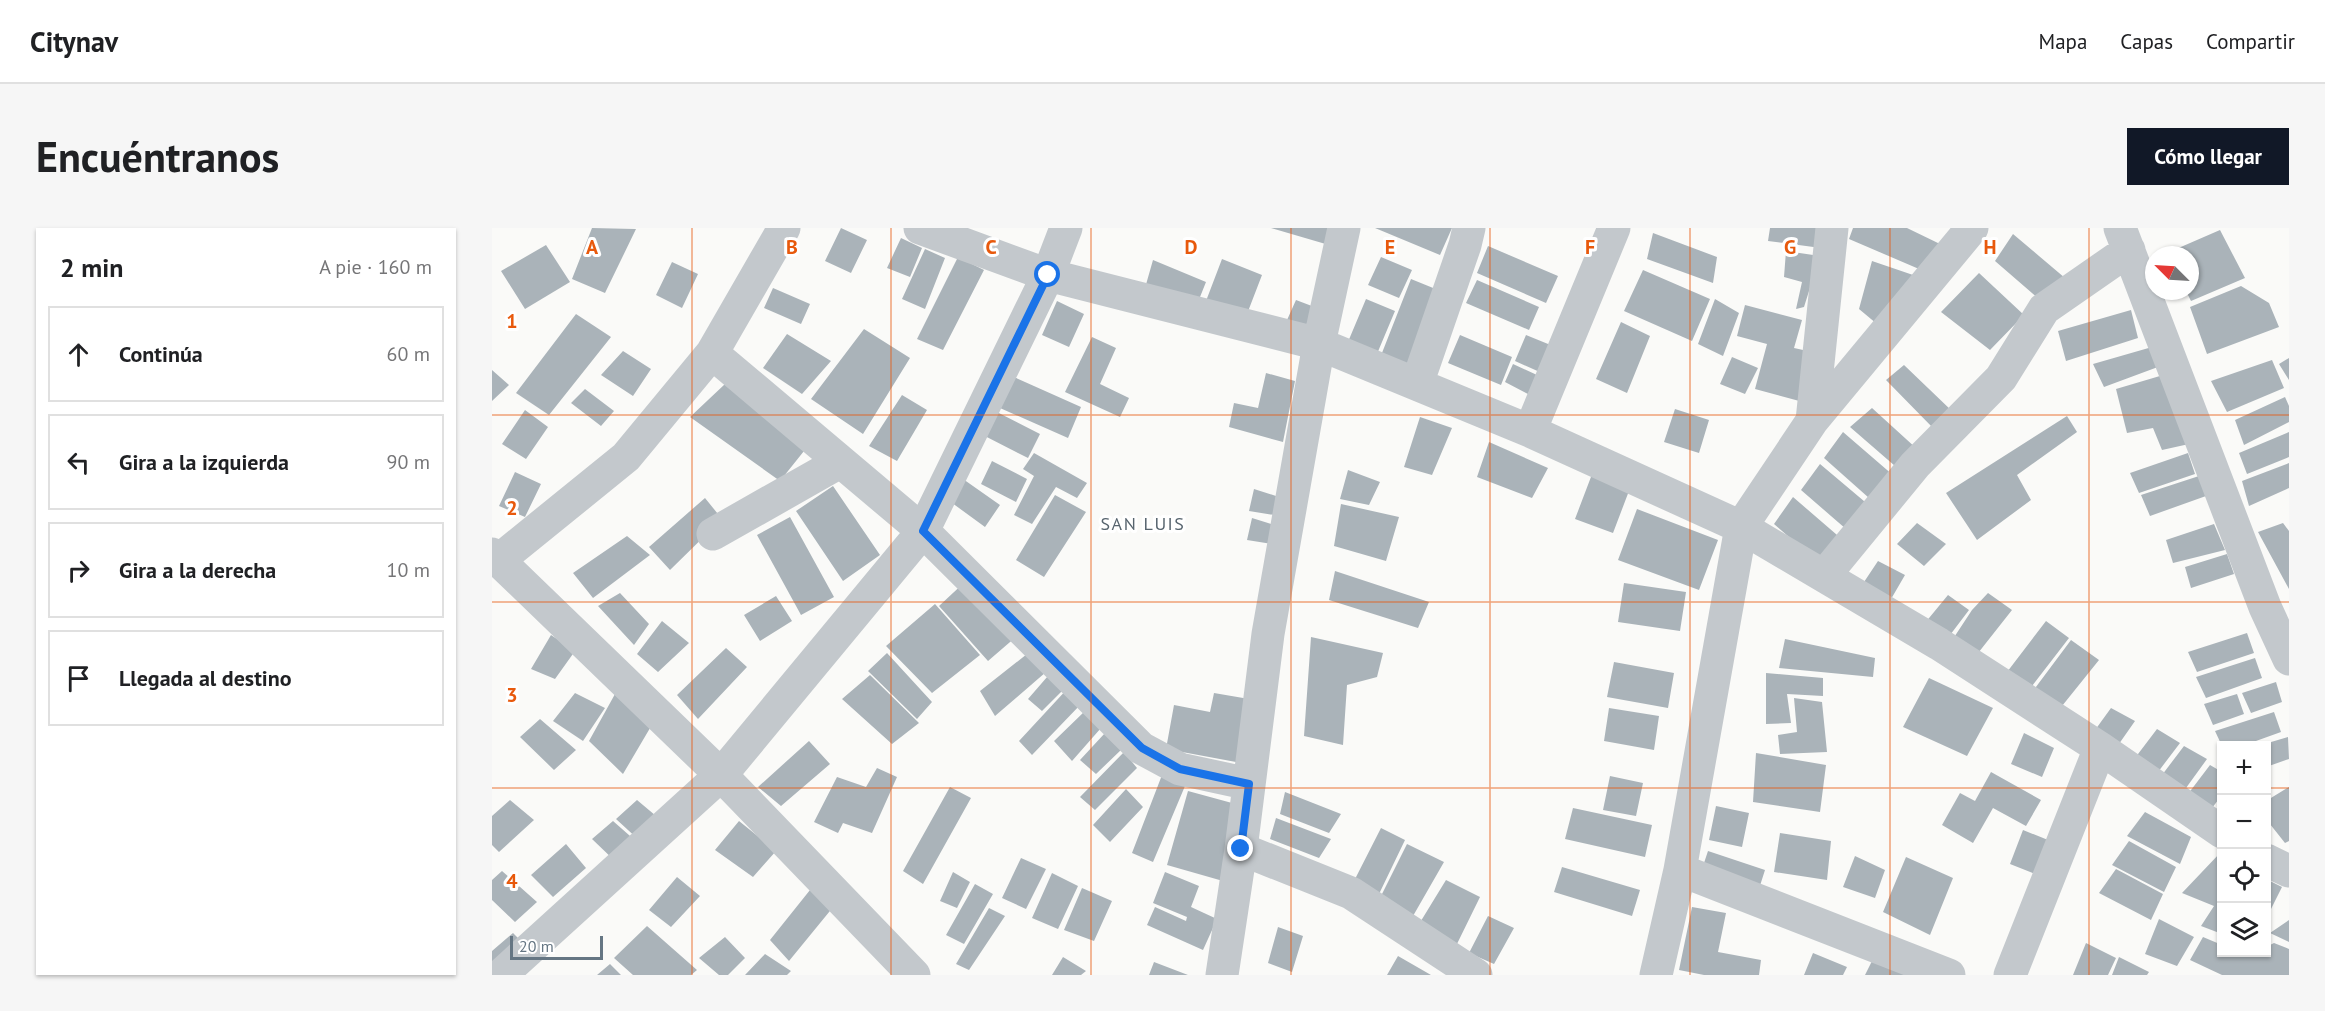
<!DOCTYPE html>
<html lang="es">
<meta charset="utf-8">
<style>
:root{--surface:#fff;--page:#f6f6f6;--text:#202124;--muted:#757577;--line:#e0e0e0;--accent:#111827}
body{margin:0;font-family:"PT Sans",sans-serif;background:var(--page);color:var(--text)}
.controls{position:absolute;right:18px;bottom:18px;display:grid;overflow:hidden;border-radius:0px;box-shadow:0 2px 4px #0004}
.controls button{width:54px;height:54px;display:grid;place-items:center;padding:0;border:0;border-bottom:2px solid var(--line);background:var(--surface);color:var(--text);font:30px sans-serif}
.compass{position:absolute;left:1653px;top:18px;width:54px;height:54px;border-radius:50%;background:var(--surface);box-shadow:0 2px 4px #0004;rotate:294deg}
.scale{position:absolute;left:18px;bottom:15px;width:93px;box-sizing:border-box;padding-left:6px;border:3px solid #657683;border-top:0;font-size:16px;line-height:21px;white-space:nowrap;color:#657683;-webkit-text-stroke:4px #fff;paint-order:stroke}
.stop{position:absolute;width:18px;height:18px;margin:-14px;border:4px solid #1a73e8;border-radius:50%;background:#fff}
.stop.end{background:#1a73e8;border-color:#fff;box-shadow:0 2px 6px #0008}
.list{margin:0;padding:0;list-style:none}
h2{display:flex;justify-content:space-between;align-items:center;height:78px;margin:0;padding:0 24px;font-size:26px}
h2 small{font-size:20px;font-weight:400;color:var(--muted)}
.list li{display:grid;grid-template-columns:39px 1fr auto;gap:18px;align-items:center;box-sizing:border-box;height:96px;margin:0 12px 12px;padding:0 12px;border:2px solid var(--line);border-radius:0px}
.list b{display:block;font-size:22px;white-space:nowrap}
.list em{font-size:20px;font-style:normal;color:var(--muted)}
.icon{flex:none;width:33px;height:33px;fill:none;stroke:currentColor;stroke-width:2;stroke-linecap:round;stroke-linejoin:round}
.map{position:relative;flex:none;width:1797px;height:747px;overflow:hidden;border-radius:0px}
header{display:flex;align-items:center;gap:36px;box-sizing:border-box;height:84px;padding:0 30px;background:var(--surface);border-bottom:2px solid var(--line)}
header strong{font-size:28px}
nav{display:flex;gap:33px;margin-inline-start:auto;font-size:21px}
.intro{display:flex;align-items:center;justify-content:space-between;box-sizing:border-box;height:144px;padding:0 36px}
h1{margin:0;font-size:42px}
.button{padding:15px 27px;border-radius:0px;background:var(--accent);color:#fff;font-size:21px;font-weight:700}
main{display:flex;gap:36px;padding:0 36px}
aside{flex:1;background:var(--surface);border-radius:0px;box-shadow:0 2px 4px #0004}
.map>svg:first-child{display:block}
</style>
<header>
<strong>Citynav</strong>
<nav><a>Mapa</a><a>Capas</a><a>Compartir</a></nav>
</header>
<div class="intro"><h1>Encuéntranos</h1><a class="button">Cómo llegar</a></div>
<main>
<aside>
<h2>2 min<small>A pie · 160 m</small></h2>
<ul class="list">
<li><svg class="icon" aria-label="ahead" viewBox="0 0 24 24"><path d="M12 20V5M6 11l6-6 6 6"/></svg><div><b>Continúa</b></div><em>60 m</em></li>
<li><svg class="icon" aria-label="left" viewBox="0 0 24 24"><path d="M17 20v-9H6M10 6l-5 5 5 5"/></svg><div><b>Gira a la izquierda</b></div><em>90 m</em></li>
<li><svg class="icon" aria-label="right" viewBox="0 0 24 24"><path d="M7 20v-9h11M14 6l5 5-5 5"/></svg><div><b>Gira a la derecha</b></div><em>10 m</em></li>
<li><svg class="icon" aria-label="arrive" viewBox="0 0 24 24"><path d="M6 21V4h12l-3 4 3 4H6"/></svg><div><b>Llegada al destino</b></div></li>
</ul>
</aside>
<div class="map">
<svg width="1797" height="747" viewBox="0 0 1797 747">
<rect width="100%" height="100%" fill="#fafaf8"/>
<path fill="#aab3b9" d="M100,0L144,1L113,65L80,51Z
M349,0L375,12L359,45L333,33Z
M779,0H841L837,17Z
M883,0H960L948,27Z
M1278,0H1334L1329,20L1276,13Z
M1361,0H1415L1448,16L1427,41L1357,11Z
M1728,2L1753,50L1699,73L1694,63H1698V27H1676L1675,25Z
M1161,5L1225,29L1221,55L1155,31Z
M1521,6L1573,50L1548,72L1503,33Z
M409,10L430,20L418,49L395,40Z
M54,17L78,54L33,81L9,43Z
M996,18L1066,48L1054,75L985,45Z
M433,21L453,30L433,81L410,71Z
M1294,23L1328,28L1312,79L1304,81L1310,54L1292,49Z
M466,29L492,42L451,122L425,111Z
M889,29L920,42L907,70L876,57Z
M730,31L770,47L755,86L714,73Z
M661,32L714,54L704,79L653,60Z
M1380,33L1424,48L1391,101L1367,81Z
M180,34L206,46L190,80L164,67Z
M1151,42L1218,71L1200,113L1132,83Z
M1487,45L1532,87L1498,122L1449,84Z
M919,51L951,64L919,143L888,130Z
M985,52L1047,79L1037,102L974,75Z
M1749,58L1777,75L1787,99L1715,126L1698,79Z
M281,60L318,76L309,96L272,80Z
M874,71L903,83L882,133L853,121Z
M1223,71L1247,85L1231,128L1206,116Z
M804,72L833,83L821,112L791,101Z
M565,73L592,86L577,119L550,107Z
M1253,77L1310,92L1302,120L1325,125L1311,174L1263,161L1275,116L1245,108Z
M1639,82L1646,110L1574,133L1566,103Z
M84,86L119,109L57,187L24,165Z
M1129,94L1158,108L1135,165L1104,151Z
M372,101L418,130L371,206L319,171Z
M295,106L339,133L310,166L271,140Z
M968,107L1020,129L1009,157L956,135Z
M1034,107L1061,118L1050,145L1023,133Z
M600,109L624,120L608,156L637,170L628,189L573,164Z
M1667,117L1674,136L1612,159L1601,136Z
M131,123L159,141L141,168L109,147Z
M1240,129L1266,140L1253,166L1228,156Z
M1797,130V152L1787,136Z
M1780,132L1792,160L1735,184L1719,153Z
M1021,136L1045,147L1036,166L1013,154Z
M1412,137L1461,184L1442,201L1394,152Z
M0,142L17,157L0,173Z
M774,145L803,153L791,214L737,199L742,175L766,180Z
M1678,145L1697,216L1670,222L1661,200L1635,205L1624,161Z
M522,149L589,179L576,210L508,180Z
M233,156L316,218L288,253L198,189Z
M93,161L122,183L109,198L79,175Z
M410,167L435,182L405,233L377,218Z
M1793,169L1797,178V194L1752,217L1743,192Z
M497,180L548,206L536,230L485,204Z
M1380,180L1425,221L1403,238L1358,199Z
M1183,181L1217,192L1207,225L1172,214Z
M33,182L56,199L34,231L10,216Z
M1575,188L1585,204L1525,247L1539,272L1485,312L1454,265Z
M928,189L960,200L940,247L912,239Z
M1351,204L1402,248L1377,270L1332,230Z
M1797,204V229L1755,246L1747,225Z
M997,214L1056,240L1040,270L985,249Z
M542,225L595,255L585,270L564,259L540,296L522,287L542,248L531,241Z
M1696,225L1703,246L1647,265L1638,245Z
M500,233L535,251L524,274L489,256Z
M1797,235V260L1757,278L1750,253Z
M1328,236L1379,279L1354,301L1309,262Z
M1102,241L1140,255L1121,305L1083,291Z
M856,242L888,254L877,277L848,271Z
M23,244L49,256L33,289L7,278Z
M1707,248L1714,268L1658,288L1649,267Z
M471,251L508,277L493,299L456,272Z
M341,258L388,327L351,353L304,283Z
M762,261L784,268L782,287L757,283Z
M563,267L594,284L552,349L524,332Z
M1301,269L1352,313L1327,335L1282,296Z
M213,270L230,291L178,342L157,319Z
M849,276L907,289L894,333L842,318Z
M1145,281L1226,312L1207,362L1126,332Z
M298,289L342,369L309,387L265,307Z
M760,290L782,297L780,316L755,312Z
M1425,295L1454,316L1432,338L1405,316Z
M1791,295L1797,303V361L1766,304Z
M1722,296L1733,322L1681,335L1674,312Z
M135,308L158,327L101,370L81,345Z
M1735,326L1742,346L1699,360L1693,339Z
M1386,333L1413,347L1395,378L1368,360Z
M843,343L937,374L926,400L837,372Z
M476,351L525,408L496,433L447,378Z
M1132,355L1194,364L1188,403L1126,394Z
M128,365L157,396L142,417L106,378Z
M1496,365L1520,382L1479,434L1455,420L1480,382Z
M1456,367L1477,382L1452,415L1428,401Z
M284,368L300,393L268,413L252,387Z
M443,376L488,427L440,465L394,418Z
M170,393L197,415L166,444L145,426Z
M1554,393L1577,410L1537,462L1512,448Z
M1755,405L1762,425L1705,444L1696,424Z
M59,407L83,423L63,451L39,441Z
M819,409L891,425L885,449L855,457L851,517L812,508Z
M1293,411L1383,430L1381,449L1287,440Z
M1579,412L1607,432L1566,483L1538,467Z
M234,420L255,439L206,491L185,467Z
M395,425L440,474L425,491L376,443Z
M535,426L554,444L503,488L488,463Z
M1763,430L1770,450L1714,470L1704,449Z
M1122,434L1182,445L1176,480L1115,469Z
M562,441L575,458L550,483L536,471Z
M1274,445L1331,450V468L1295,466L1299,495L1274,496Z
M378,447L427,495L400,516L350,471Z
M1437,450L1501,480L1475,528L1411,499Z
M1784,454L1790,474L1759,485L1750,465Z
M128,457L161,495L131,546L97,513Z
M577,459L590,475L540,527L527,513Z
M83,465L113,480L91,513L61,493Z
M722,465L757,471L744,534L674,521L682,477L718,484Z
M1745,466L1752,486L1721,497L1712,476Z
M1302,470L1330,474L1335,524L1288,526L1286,507L1305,504Z
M1117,480L1167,488L1162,522L1112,513Z
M1619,480L1643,493L1622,523L1598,509Z
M593,483L609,500L580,533L562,513Z
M1782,484L1789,504L1750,518H1730L1723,503Z
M48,491L84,522L62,542L28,509Z
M1665,501L1688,515L1666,544L1643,530Z
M613,505L630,521L604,546L588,532Z
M1532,505L1562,520L1550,549L1519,536Z
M1796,509L1797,531L1774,539V518L1769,517Z
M317,513L338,536L289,578L266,559Z
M1692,518L1715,531L1694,560L1670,547Z
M632,524L645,540L603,582L588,569Z
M1264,525L1334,537L1328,584L1261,574Z
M1718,537L1730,544V567L1720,580L1696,566Z
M385,540L405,549L380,605L351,595L346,605L322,594L345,549L374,559Z
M1499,544L1549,572L1534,598L1501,580L1481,615L1450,597L1468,565L1483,573Z
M670,547L693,558L661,634L640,625Z
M1118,548L1151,555L1144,588L1111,582Z
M458,559L479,570L431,656L411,643Z
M1797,559V613L1793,615L1774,591V573Z
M634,561L651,579L618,614L601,597Z
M696,563L751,578L731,653L675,637Z
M793,564L849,586L837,605L788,586Z
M18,572L42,592L7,624L0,617V588Z
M145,572L170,593L148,613L124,591Z
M1224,578L1257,585L1250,619L1217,612Z
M1081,580L1160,597L1153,629L1073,611Z
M1653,584L1699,609L1688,636L1635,608Z
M784,590L839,611L827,630L778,611Z
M121,593L146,615L124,634L100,611Z
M247,593L284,623L261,649L223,622Z
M889,600L913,612L887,666L862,653Z
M1531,602L1561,614L1548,648L1518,636Z
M1288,605L1339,613L1335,652L1282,644Z
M1637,613L1684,639L1672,664L1620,637Z
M74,616L94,640L61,669L39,647Z
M915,616L952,634L921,688L888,670Z
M1216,623L1273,642L1265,667L1208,647Z
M1728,625L1730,626V706L1709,698L1722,678L1690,665Z
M1363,628L1393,642L1383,670L1351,659Z
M1414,629L1461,650L1438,707L1391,684Z
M529,630L554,641L534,681L510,670Z
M1070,639L1148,662L1140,688L1062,664Z
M1624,641L1671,666L1659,692L1607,665Z
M10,643L45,674L23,694L0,672V652Z
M461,644L478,654L465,680L448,673Z
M673,644L707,658L699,679L725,691L711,722L655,697L663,679L694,693L695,689L661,675Z
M560,645L586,658L566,701L540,690Z
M185,649L208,668L179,699L157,682Z
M1774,651L1790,659L1774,691Z
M954,652L988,669L962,722L924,701Z
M483,656L501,666L472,716L454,707Z
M322,657L342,678L297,733L278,712Z
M590,660L620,673L602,713L572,702Z
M1200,679L1234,685L1226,724L1269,732L1267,747H1212L1187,742Z
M497,680L513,688L477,742L464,736Z
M996,688L1022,700L1002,736L977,725Z
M1667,691L1702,709L1685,738L1653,726Z
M1797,692V714L1778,705Z
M155,698L205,742L199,747H141L122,730Z
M786,699L811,708L800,744L776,735Z
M21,705L31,715L0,742V723Z
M233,709L253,730L236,747H227L207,730Z
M1711,709L1730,717V724H1749L1758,728L1765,724H1774V719L1782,715L1797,721V747H1730L1698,732Z
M1594,715L1624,730L1616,747H1581Z
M1321,725L1355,739L1351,747H1312Z
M273,726L299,743L295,747H253Z
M906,728L939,747H895Z
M571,729L594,743L589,747H560Z
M1382,729L1418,747H1373Z
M1627,729L1657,744L1655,747H1620Z
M662,734L696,747H657Z
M118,736L129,747H105Z"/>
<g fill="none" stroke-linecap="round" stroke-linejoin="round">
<path stroke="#c3c8cc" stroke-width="33" d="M428,0L556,47L827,116L1038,203L1249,299L1447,416L1608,520L1730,604
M1628,0L1773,379L1797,431
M220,125L431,303L649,520L688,541L757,556
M925,156L973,17L977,0
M1320,193L1340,0
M1038,203L1122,0
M221,306L348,234
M0,326L229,547L422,747
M7,332L134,229L220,125L292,0
M1332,348L1423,237L1509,150L1552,81L1637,22
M749,621L859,665L984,747
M1774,632L1797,643
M1188,642L1457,747
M9,747L229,547L431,303L556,47L574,0
M730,747L749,621L776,406L827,116L852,0
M1164,747L1188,642L1249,299L1320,193L1480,0
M1518,747L1608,520"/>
</g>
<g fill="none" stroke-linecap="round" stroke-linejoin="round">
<path stroke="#1a73e8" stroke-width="8" d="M556,47L431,303L650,520L688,541L757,556L749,621"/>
</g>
<path fill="none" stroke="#e8590c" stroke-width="1.5" stroke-opacity="0.55" d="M200,0V747M399,0V747M599,0V747M799,0V747M998,0V747M1198,0V747M1398,0V747M1597,0V747M0,187H1797M0,374H1797M0,560H1730M1774,560H1797"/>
<g text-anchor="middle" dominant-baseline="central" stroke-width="6" stroke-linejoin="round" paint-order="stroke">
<g font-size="18" letter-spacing="1.5" fill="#57646e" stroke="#fff">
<text x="651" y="295">SAN LUIS</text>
</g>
</g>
<g font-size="20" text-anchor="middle" font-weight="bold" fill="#e8590c" stroke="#fff" stroke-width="6" stroke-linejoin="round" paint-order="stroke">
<text x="100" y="26">A</text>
<text x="300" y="26">B</text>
<text x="499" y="26">C</text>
<text x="699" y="26">D</text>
<text x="898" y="26">E</text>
<text x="1098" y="26">F</text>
<text x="1298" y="26">G</text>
<text x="1498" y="26">H</text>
<text x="20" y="100">1</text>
<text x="20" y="287">2</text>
<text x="20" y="474">3</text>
<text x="20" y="660">4</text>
</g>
</svg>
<div class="controls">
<button>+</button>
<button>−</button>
<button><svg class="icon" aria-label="locate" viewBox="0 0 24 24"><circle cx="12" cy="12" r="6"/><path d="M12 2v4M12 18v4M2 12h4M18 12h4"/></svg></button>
<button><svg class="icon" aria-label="layers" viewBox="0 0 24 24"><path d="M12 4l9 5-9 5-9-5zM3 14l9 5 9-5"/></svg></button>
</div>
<svg class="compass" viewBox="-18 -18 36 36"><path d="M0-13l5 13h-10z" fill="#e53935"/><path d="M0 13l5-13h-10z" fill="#757577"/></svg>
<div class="scale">20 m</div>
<div class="stop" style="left:556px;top:47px"></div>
<div class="stop end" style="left:749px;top:621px"></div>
</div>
</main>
